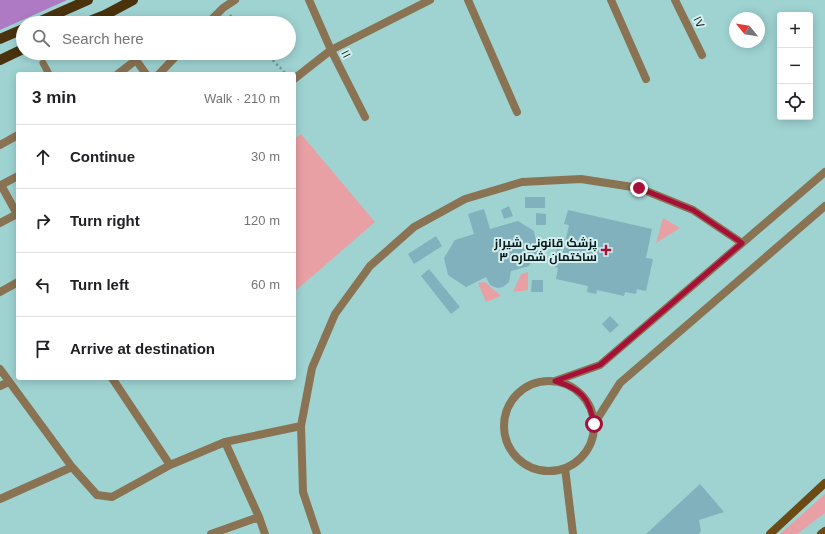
<!DOCTYPE html>
<meta charset="utf-8">
<style>
:root{--surface:#fff;--page:#f6f6f6;--text:#202124;--muted:#757577;--line:#e0e0e0}
body{margin:0;font-family:Helvetica,Cairo,sans-serif;background:var(--page);color:var(--text)}
.controls{position:absolute;right:12px;top:12px;display:grid;overflow:hidden;border-radius:4px;box-shadow:0 2px 10px #0003}
.controls button{width:36px;height:36px;display:grid;place-items:center;padding:0;border:0;border-bottom:1px solid var(--line);background:var(--surface);color:var(--text);font:20px sans-serif}
.compass{position:absolute;left:729px;top:12px;width:36px;height:36px;border-radius:50%;background:var(--surface);box-shadow:0 2px 10px #0003;rotate:300deg}
.stop{position:absolute;width:12px;height:12px;margin:-9px;border:3px solid #a70f38;border-radius:50%;background:#fff}
.stop.end{background:#a70f38;border-color:#fff;box-shadow:0 1px 4px #0008}
.list{margin:0;padding:0;list-style:none}
h2{display:flex;justify-content:space-between;align-items:center;height:52px;margin:0;padding:0 16px;font-size:17px}
h2 small{font-size:13px;font-weight:400;color:var(--muted)}
.list li{display:grid;grid-template-columns:26px 1fr auto;gap:12px;align-items:center;box-sizing:border-box;height:64px;padding:0 16px;border-top:1px solid var(--line)}
.list b{display:block;font-size:15px;white-space:nowrap}
.list em{font-size:13px;font-style:normal;color:var(--muted)}
.icon{flex:none;width:22px;height:22px;fill:none;stroke:currentColor;stroke-width:2;stroke-linecap:round;stroke-linejoin:round}
.map{position:relative;flex:none;width:825px;height:534px;overflow:hidden}
.search{position:absolute;background:var(--surface);box-shadow:0 2px 10px #0003;left:16px;top:16px;width:280px;height:44px;display:flex;align-items:center;gap:10px;box-sizing:border-box;padding:0 14px;border-radius:22px;color:var(--muted);font-size:15px}
.panel{position:absolute;background:var(--surface);box-shadow:0 2px 10px #0003;left:16px;top:72px;width:280px;height:308px;border-radius:4px}
.map>svg:first-child{display:block}
</style>
<div class="map">
<svg width="825" height="534" viewBox="0 0 825 534">
<rect width="100%" height="100%" fill="#9ed3d2"/>
<path fill="#e9a0a4" d="M301,134L375,222L294,292V139Z
M663,218L680,228L656,243Z
M528,272V290L513,292L521,274Z
M485,282L501,296L486,302L478,283Z
M825,494V513L797,534H780Z"/>
<path fill="#ae7ac4" d="M0,0H67L0,30Z"/>
<path fill="#80b1bd" d="M525,197H545V208H525Z
M509,206L513,216L504,219L501,210Z
M484,209L490,229L518,221L534,231L538,251L529,266L511,271L509,282L503,287L497,288L490,285L486,277L466,287L448,275L444,258L455,240L474,234L468,214Z
M568,210L652,229L646,258L653,259L646,291L637,289L636,294L625,292L624,296L597,290L596,294L587,292L588,286L556,279L558,268L553,266L558,244H561L558,255L562,256L569,225L564,224Z
M536,213L546,214V225H536Z
M436,236L442,246L414,264L408,254Z
M429,269L460,307L451,314L421,276Z
M532,280H543V292H531Z
M610,316L619,325L610,333L602,324Z
M700,484L724,512L699,520L701,531L699,534H646Z"/>
<g fill="none" stroke-linecap="round" stroke-linejoin="round">
<path stroke="#6c9796" stroke-width="2.5" stroke-dasharray="2 3" stroke-linecap="butt" d="M230,15L237,23
M266,53L286,74"/>
<path stroke="#8a7353" stroke-width="7" d="M43,63L49,74"/>
<path stroke="#8a7353" stroke-width="8" d="M309,0L331,50L365,117
M468,0L517,112
M611,0L646,79
M675,0L702,55
M208,23L223,8L235,0
M131,53L146,74
M118,74L136,60
M159,74L179,53
M294,79L331,50L430,0
M0,145L18,135
M0,223L17,214L1,185L18,176
M0,292L18,282
M0,369L72,467
M112,378L170,465
M504 426a45 45 0 1 1 90 0a45 45 0 1 1-90 0Z
M555,381L600,365L825,172
M0,386L9,382
M594,424L620,383L825,206
M225,442L259,517L265,534
M565,468L573,534
M0,499L72,467L97,495L112,497L170,465L225,442L301,426
M211,534L259,517
M317,534L303,492L301,426L312,368L335,314L370,266L414,227L465,199L522,182L581,179L639,188L693,210L742,243"/>
<path stroke="#6b4a13" stroke-width="8" d="M770,534L825,483
M821,534L825,531"/>
<path stroke="#49320c" stroke-width="10" d="M36,23L88,0
M85,23L105,15L133,0
M0,39L23,29
M0,60L23,49"/>
</g>
<g fill="none" stroke-linecap="round" stroke-linejoin="round">
<path stroke="#a70f38" stroke-width="5" d="M594,424C589,397 581,389 555,381L600,365L742,243L693,210L639,188"/>
</g>
<path fill="#a70f38" stroke="#d4eeed" stroke-width="1.5" d="M604 244h4v4h4v4h-4v4h-4v-4h-4v-4h4z"/>
<g text-anchor="middle" dominant-baseline="central" stroke-width="4" stroke-linejoin="round" paint-order="stroke">
<g font-size="12" fill="#051a1a" stroke="#d4eeed">
<text transform="translate(699 22) rotate(63)">۱۷</text>
<text transform="translate(346 54) rotate(63)">۱۱</text>
</g>
<g font-size="12" font-weight="bold" fill="#051a1a" stroke="#d4eeed" text-anchor="end">
<text x="597" y="243">پزشک قانونی شیراز<tspan x="597" dy="14">ساختمان شماره ٣</tspan></text>
</g>
</g>
</svg>
<div class="controls">
<button>+</button>
<button>−</button>
<button><svg class="icon" aria-label="locate" viewBox="0 0 24 24"><circle cx="12" cy="12" r="6"/><path d="M12 2v4M12 18v4M2 12h4M18 12h4"/></svg></button>
</div>
<svg class="compass" viewBox="-18 -18 36 36"><path d="M0-13l5 13h-10z" fill="#e53935"/><path d="M0 13l5-13h-10z" fill="#757577"/></svg>
<div class="stop" style="left:594px;top:424px"></div>
<div class="stop end" style="left:639px;top:188px"></div>
<div class="search"><svg class="icon" aria-label="search" viewBox="0 0 24 24"><circle cx="10" cy="10" r="6"/><path d="M15 15l6 6"/></svg>Search here</div>
<section class="panel">
<h2>3 min<small>Walk · 210 m</small></h2>
<ul class="list">
<li><svg class="icon" aria-label="ahead" viewBox="0 0 24 24"><path d="M12 20V5M6 11l6-6 6 6"/></svg><div><b>Continue</b></div><em>30 m</em></li>
<li><svg class="icon" aria-label="right" viewBox="0 0 24 24"><path d="M7 20v-9h11M14 6l5 5-5 5"/></svg><div><b>Turn right</b></div><em>120 m</em></li>
<li><svg class="icon" aria-label="left" viewBox="0 0 24 24"><path d="M17 20v-9H6M10 6l-5 5 5 5"/></svg><div><b>Turn left</b></div><em>60 m</em></li>
<li><svg class="icon" aria-label="arrive" viewBox="0 0 24 24"><path d="M6 21V4h12l-3 4 3 4H6"/></svg><div><b>Arrive at destination</b></div></li>
</ul>
</section>
</div>
